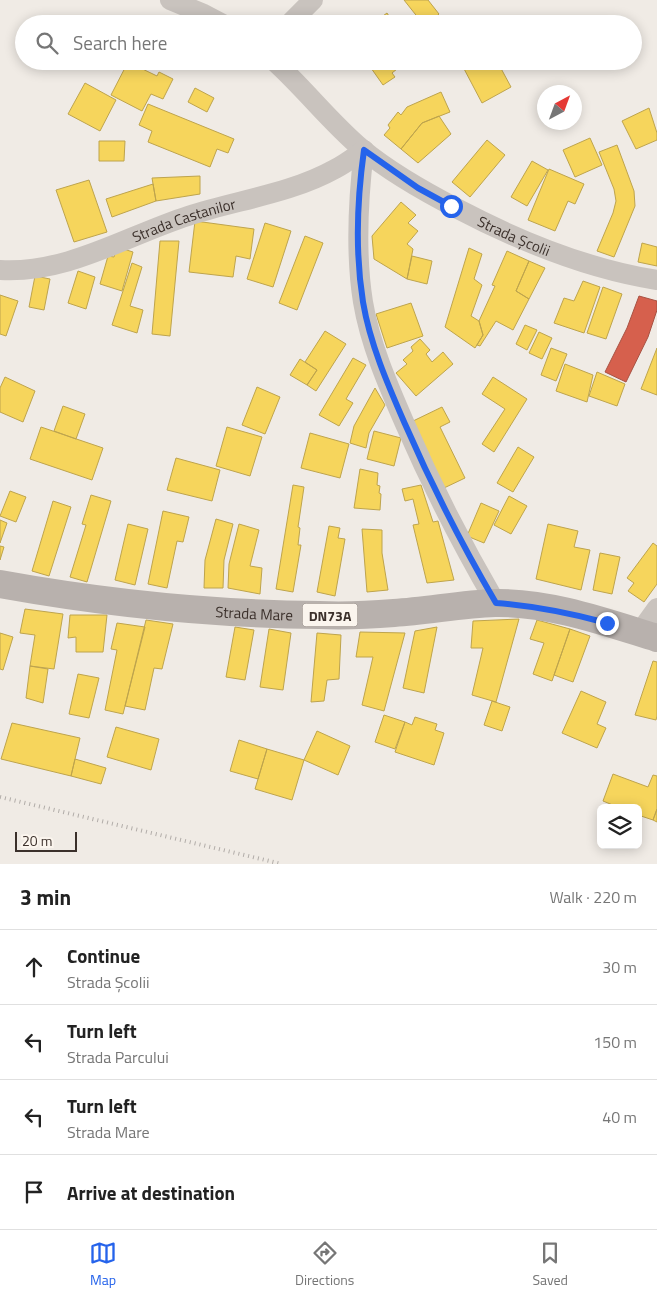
<!DOCTYPE html>
<meta charset="utf-8">
<style>
:root{--surface:#fff;--page:#f6f6f6;--text:#222;--muted:#767676;--line:#e0e0e0;--accent:#2563eb}
body{margin:0;font-family:"Titillium Web",sans-serif;background:var(--page);color:var(--text)}
.controls{position:absolute;right:15px;bottom:15px;display:grid;overflow:hidden;border-radius:8px;box-shadow:0 2px 12px #0003}
.controls button{width:45px;height:45px;display:grid;place-items:center;padding:0;border:0;border-bottom:1px solid var(--line);background:var(--surface);color:var(--text);font:25px sans-serif}
.compass{position:absolute;left:537px;top:85px;width:45px;height:45px;border-radius:50%;background:var(--surface);box-shadow:0 2px 12px #0003;rotate:41deg}
.scale{position:absolute;left:15px;bottom:12px;width:62px;box-sizing:border-box;padding-left:5px;border:2px solid #3b302b;border-top:0;font-size:14px;line-height:18px;white-space:nowrap;color:#3b302b;-webkit-text-stroke:4px #fbf5ee;paint-order:stroke}
.stop{position:absolute;width:15px;height:15px;margin:-11px;border:4px solid #2563eb;border-radius:50%;background:#fff}
.stop.end{background:#2563eb;border-color:#fff;box-shadow:0 1px 5px #0008}
.list{margin:0;padding:0;list-style:none}
h2{display:flex;justify-content:space-between;align-items:center;height:65px;margin:0;padding:0 20px;font-size:21px}
h2 small{font-size:16px;font-weight:400;color:var(--muted)}
.list li{display:grid;grid-template-columns:32px 1fr auto;gap:15px;align-items:center;box-sizing:border-box;height:75px;padding:0 20px;border-top:1px solid var(--line)}
.list b{display:block;font-size:19px;white-space:nowrap}
.list p{margin:0;font-size:16px;white-space:nowrap;color:var(--muted)}
.list em{font-size:16px;font-style:normal;color:var(--muted)}
.icon{flex:none;width:28px;height:28px;fill:none;stroke:currentColor;stroke-width:2;stroke-linecap:round;stroke-linejoin:round}
.map{position:relative;flex:none;width:657px;height:864px;overflow:hidden}
.search{position:absolute;background:var(--surface);box-shadow:0 2px 12px #0003;left:15px;right:15px;top:15px;height:55px;display:flex;align-items:center;gap:12px;box-sizing:border-box;padding:0 18px;border-radius:28px;color:var(--muted);font-size:19px}
.sheet{height:365px;background:var(--surface)}
nav{display:flex;justify-content:space-around;align-items:center;box-sizing:border-box;height:70px;border-top:1px solid var(--line);background:var(--surface);font-size:14px;color:var(--muted)}
nav a{display:grid;justify-items:center;gap:2px}
nav .on{color:var(--accent)}
.map>svg:first-child{display:block}
</style>
<div class="map">
<svg width="657" height="864" viewBox="0 0 657 864">
<rect width="100%" height="100%" fill="#f0ebe5"/>
<path fill="#f6d55c" stroke="#bea44d" d="M404,0H428L439,14L428,24H423Z
M387,13L394,24H372Z
M381,61H407L392,73L395,77L383,85L371,68Z
M434,61H463L436,69Z
M468,61H497L511,87L482,103L462,65Z
M128,62L157,76L159,72L173,79L163,99L151,94L142,111L111,95Z
M85,83L116,100L100,131L68,114Z
M195,88L214,98L207,112L188,102Z
M441,92L450,112L422,123L401,149L384,135L390,128L388,125L398,112L401,115L407,107Z
M148,104L234,139L228,153L217,149L210,167L148,142L152,131L139,125Z
M649,108L657,133V140L636,149L622,121Z
M439,116L451,134L418,163L401,149L422,123Z
M590,138L602,165L575,177L563,150Z
M487,140L505,155L470,197L452,182Z
M99,141H125L124,161H99Z
M617,145L634,191L635,206L614,257L597,251L613,213L616,201L614,189L599,152Z
M532,161L548,170L527,206L511,197Z
M549,169L584,184L575,204L568,201L555,231L528,220Z
M200,176V194L156,201L152,178Z
M89,180L107,232L74,242L56,190Z
M153,184L156,201L112,217L106,199Z
M401,202L416,215L408,223L418,231L407,244L413,249L407,279L374,259L372,236Z
M195,221L254,229L250,259L236,256L233,277L189,272Z
M265,223L291,231L273,287L247,279Z
M305,236L323,243L297,310L279,303Z
M160,241H179L170,336L152,334Z
M642,243L657,247V266L638,262Z
M117,247L133,252L122,291L100,284L108,256L114,257Z
M469,248L482,254L474,279L482,285L471,316L479,321L483,335L475,348L445,327Z
M507,251L529,261L516,291L529,299L513,330L496,321L480,346L477,345L483,335L479,321L495,286L492,285Z
M412,256L432,261L427,284L407,279Z
M529,261L545,268L529,299L516,291Z
M132,263L142,267L130,306L143,310L137,333L112,325Z
M78,271L95,277L86,309L68,303Z
M35,276L50,279L44,310L29,307Z
M583,281L600,287L584,333L554,323L564,298L574,301Z
M603,287L622,294L606,339L587,333Z
M0,295L18,301L6,336L0,334Z
M411,303L423,336L387,348L376,314Z
M525,325L537,330L527,350L516,344Z
M325,331L346,344L316,391L307,385L317,370L305,362Z
M539,332L552,338L542,359L529,353Z
M420,339L430,350L426,354L432,362L443,352L453,364L416,396L396,373L407,364L403,360L413,351L411,347Z
M551,348L567,354L556,381L541,375Z
M657,348V395L641,389Z
M353,358L366,365L346,399L353,403L339,426L319,415Z
M300,359L317,370L307,385L290,375Z
M565,364L593,375L587,402L556,391Z
M597,372L625,384L617,406L589,396Z
M5,377L35,391L23,422L0,412V388Z
M493,377L527,399L494,452L482,444L505,409L482,394Z
M257,387L280,397L265,434L242,425Z
M375,388L385,405L369,433L366,448L350,443L354,426Z
M63,406L85,414L76,439L54,431Z
M442,407L450,422L440,427L465,478L444,488L411,422Z
M41,427L103,448L92,480L30,459Z
M227,427L262,437L250,476L216,466Z
M374,431L401,438L394,466L367,459Z
M310,433L349,444L340,478L301,468Z
M518,447L534,457L513,492L497,483Z
M176,458L220,470L212,501L167,490Z
M360,469L378,473L377,485L380,486L379,493L381,494L380,510L354,508Z
M293,485L304,487L298,527L300,528L298,545H301L293,592L276,589Z
M421,485L433,522L438,521L454,580L427,583L413,525L419,524L413,499L405,501L402,489Z
M10,491L26,497L16,522L0,516Z
M91,495L111,501L87,582L70,577L86,525L82,524Z
M509,496L527,506L511,534L494,525Z
M53,501L71,507L49,576L32,571Z
M481,503L499,511L484,543L467,536Z
M163,511L189,517L183,542L177,541L167,588L148,584Z
M216,519L233,524L224,560L223,588H204L205,560Z
M0,520L7,523L0,543Z
M128,524L148,529L135,585L115,580Z
M239,524L259,530L250,566L262,568L260,594L228,588L229,564Z
M548,524L578,531L574,547L590,550L581,590L536,579Z
M329,526L340,528L338,538L345,539L335,596L317,592Z
M362,529L382,530V553L388,590L367,592Z
M653,543L657,546V584L644,602L628,591L634,583L627,578Z
M0,546L4,547L0,560Z
M600,553L620,557L612,594L593,590Z
M25,609L63,614L54,669L30,666L35,635L20,633Z
M70,615H107L103,652H76V637L68,638Z
M519,619L496,702L472,695L483,648H471L473,621Z
M146,620L173,624L162,669L154,668L145,710L125,706Z
M537,620L570,629L552,681L533,674L544,643L530,639Z
M117,623L145,627L123,714L105,710L117,650L111,649Z
M235,627L254,630L245,680L226,677Z
M437,627L424,693L403,688L415,631Z
M269,629L291,633L283,690L260,687Z
M570,629L590,636L573,682L554,675Z
M360,632L405,633L384,711L362,705L373,657H356Z
M0,633L13,637L3,670L0,669Z
M317,633L341,635L339,679L327,680L324,701L311,702Z
M653,661L657,662V716L656,720L635,715Z
M30,666L48,669L43,703L26,698Z
M78,674L99,678L89,718L69,714Z
M581,691L606,702L597,724L606,728L597,748L562,733Z
M492,701L510,707L502,731L484,725Z
M384,715L405,722L395,749L375,742Z
M415,717L437,724L435,730L444,733L434,765L395,752L405,722L412,725Z
M12,723L80,738L71,776L1,759Z
M116,727L159,739L151,770L107,757Z
M317,731L350,746L338,775L304,760Z
M239,740L267,749L258,779L230,771Z
M267,749L304,760L292,800L255,789Z
M75,759L106,768L101,784L71,776Z
M613,774L648,787L653,775L657,776V809L653,820L638,815V808H620L603,801Z
M657,809V822L653,820Z"/>
<path fill="#d6604d" stroke="#a85243" d="M639,296L657,301V310L648,337L626,382L605,372L627,328Z"/>
<g fill="none" stroke-linecap="round" stroke-linejoin="round">
<g stroke="#c9c3be" stroke-width="20">
<path d="M170,0L204,14L223,24"/>
<path d="M289,24L313,0"/>
<path id="s1" d="M274,61C305,89 330,122 362,149C391,173 425,192 458,209C521,242 587,269 657,280"/>
<path d="M364,150C358,200 355,252 363,302C370,344 388,385 405,424C432,486 462,545 496,603"/>
<path id="s2" d="M0,270C67,274 126,236 188,216C236,200 290,194 335,169C345,164 354,157 364,150"/>
<path d="M639,633L657,608"/>
</g>
<path stroke="#b8b1ad" stroke-width="28" id="s3" d="M0,584C105,603 212,614 319,615C344,616 369,615 394,613C428,611 461,604 495,603C550,602 605,622 657,638"/>
<path stroke="#b1aca8" stroke-width="4" stroke-dasharray="1 4" stroke-linecap="butt" d="M0,797L282,864"/>
</g>
<g fill="none" stroke-linecap="round" stroke-linejoin="round">
<path stroke="#2563eb" stroke-width="6" d="M451,206L418,188L364,150C357,200 355,252 363,302C370,344 388,385 405,424C432,486 462,545 496,603C535,606 570,613 607,623"/>
</g>
<g text-anchor="middle" dominant-baseline="central" stroke-width="5" stroke-linejoin="round" paint-order="stroke">
<rect fill="#fbf5ee" stroke="#756b66" stroke-width="1" x="302.5" y="603.5" width="55" height="23" rx="4"/>
<g font-size="14" font-weight="bold" fill="#3b302b">
<text x="330" y="615">DN73A</text>
</g>
<g font-size="15" fill="#3b302b" stroke="#fbf5ee">
<text stroke="none"><textPath href="#s2" startOffset="192">Strada Castanilor</textPath></text>
<text stroke="none"><textPath href="#s1" startOffset="300">Strada Școlii</textPath></text>
<text stroke="none"><textPath href="#s3" startOffset="256">Strada Mare</textPath></text>
</g>
</g>
</svg>
<div class="controls">
<button><svg class="icon" aria-label="layers" viewBox="0 0 24 24"><path d="M12 4l9 5-9 5-9-5zM3 14l9 5 9-5"/></svg></button>
</div>
<svg class="compass" viewBox="-18 -18 36 36"><path d="M0-13l5 13h-10z" fill="#e53935"/><path d="M0 13l5-13h-10z" fill="#767676"/></svg>
<div class="scale">20 m</div>
<div class="stop" style="left:451px;top:206px"></div>
<div class="stop end" style="left:607px;top:623px"></div>
<div class="search"><svg class="icon" aria-label="search" viewBox="0 0 24 24"><circle cx="10" cy="10" r="6"/><path d="M15 15l6 6"/></svg>Search here</div>
</div>
<section class="sheet">
<h2>3 min<small>Walk · 220 m</small></h2>
<ul class="list">
<li><svg class="icon" aria-label="ahead" viewBox="0 0 24 24"><path d="M12 20V5M6 11l6-6 6 6"/></svg><div><b>Continue</b><p>Strada Școlii</p></div><em>30 m</em></li>
<li><svg class="icon" aria-label="left" viewBox="0 0 24 24"><path d="M17 20v-9H6M10 6l-5 5 5 5"/></svg><div><b>Turn left</b><p>Strada Parcului</p></div><em>150 m</em></li>
<li><svg class="icon" aria-label="left" viewBox="0 0 24 24"><path d="M17 20v-9H6M10 6l-5 5 5 5"/></svg><div><b>Turn left</b><p>Strada Mare</p></div><em>40 m</em></li>
<li><svg class="icon" aria-label="arrive" viewBox="0 0 24 24"><path d="M6 21V4h12l-3 4 3 4H6"/></svg><div><b>Arrive at destination</b></div></li>
</ul>
</section>
<nav>
<a class="on"><svg class="icon" aria-label="map" viewBox="0 0 24 24"><path d="M3 6l6-2 6 2 6-2v14l-6 2-6-2-6 2zM9 4v14M15 6v14"/></svg>Map</a>
<a><svg class="icon" aria-label="directions" viewBox="0 0 24 24"><path d="M12 3l9 9-9 9-9-9zM9 14v-3h6M13 9l2 2-2 2"/></svg>Directions</a>
<a><svg class="icon" aria-label="saved" viewBox="0 0 24 24"><path d="M7 4h10v16l-5-4-5 4z"/></svg>Saved</a>
</nav>
